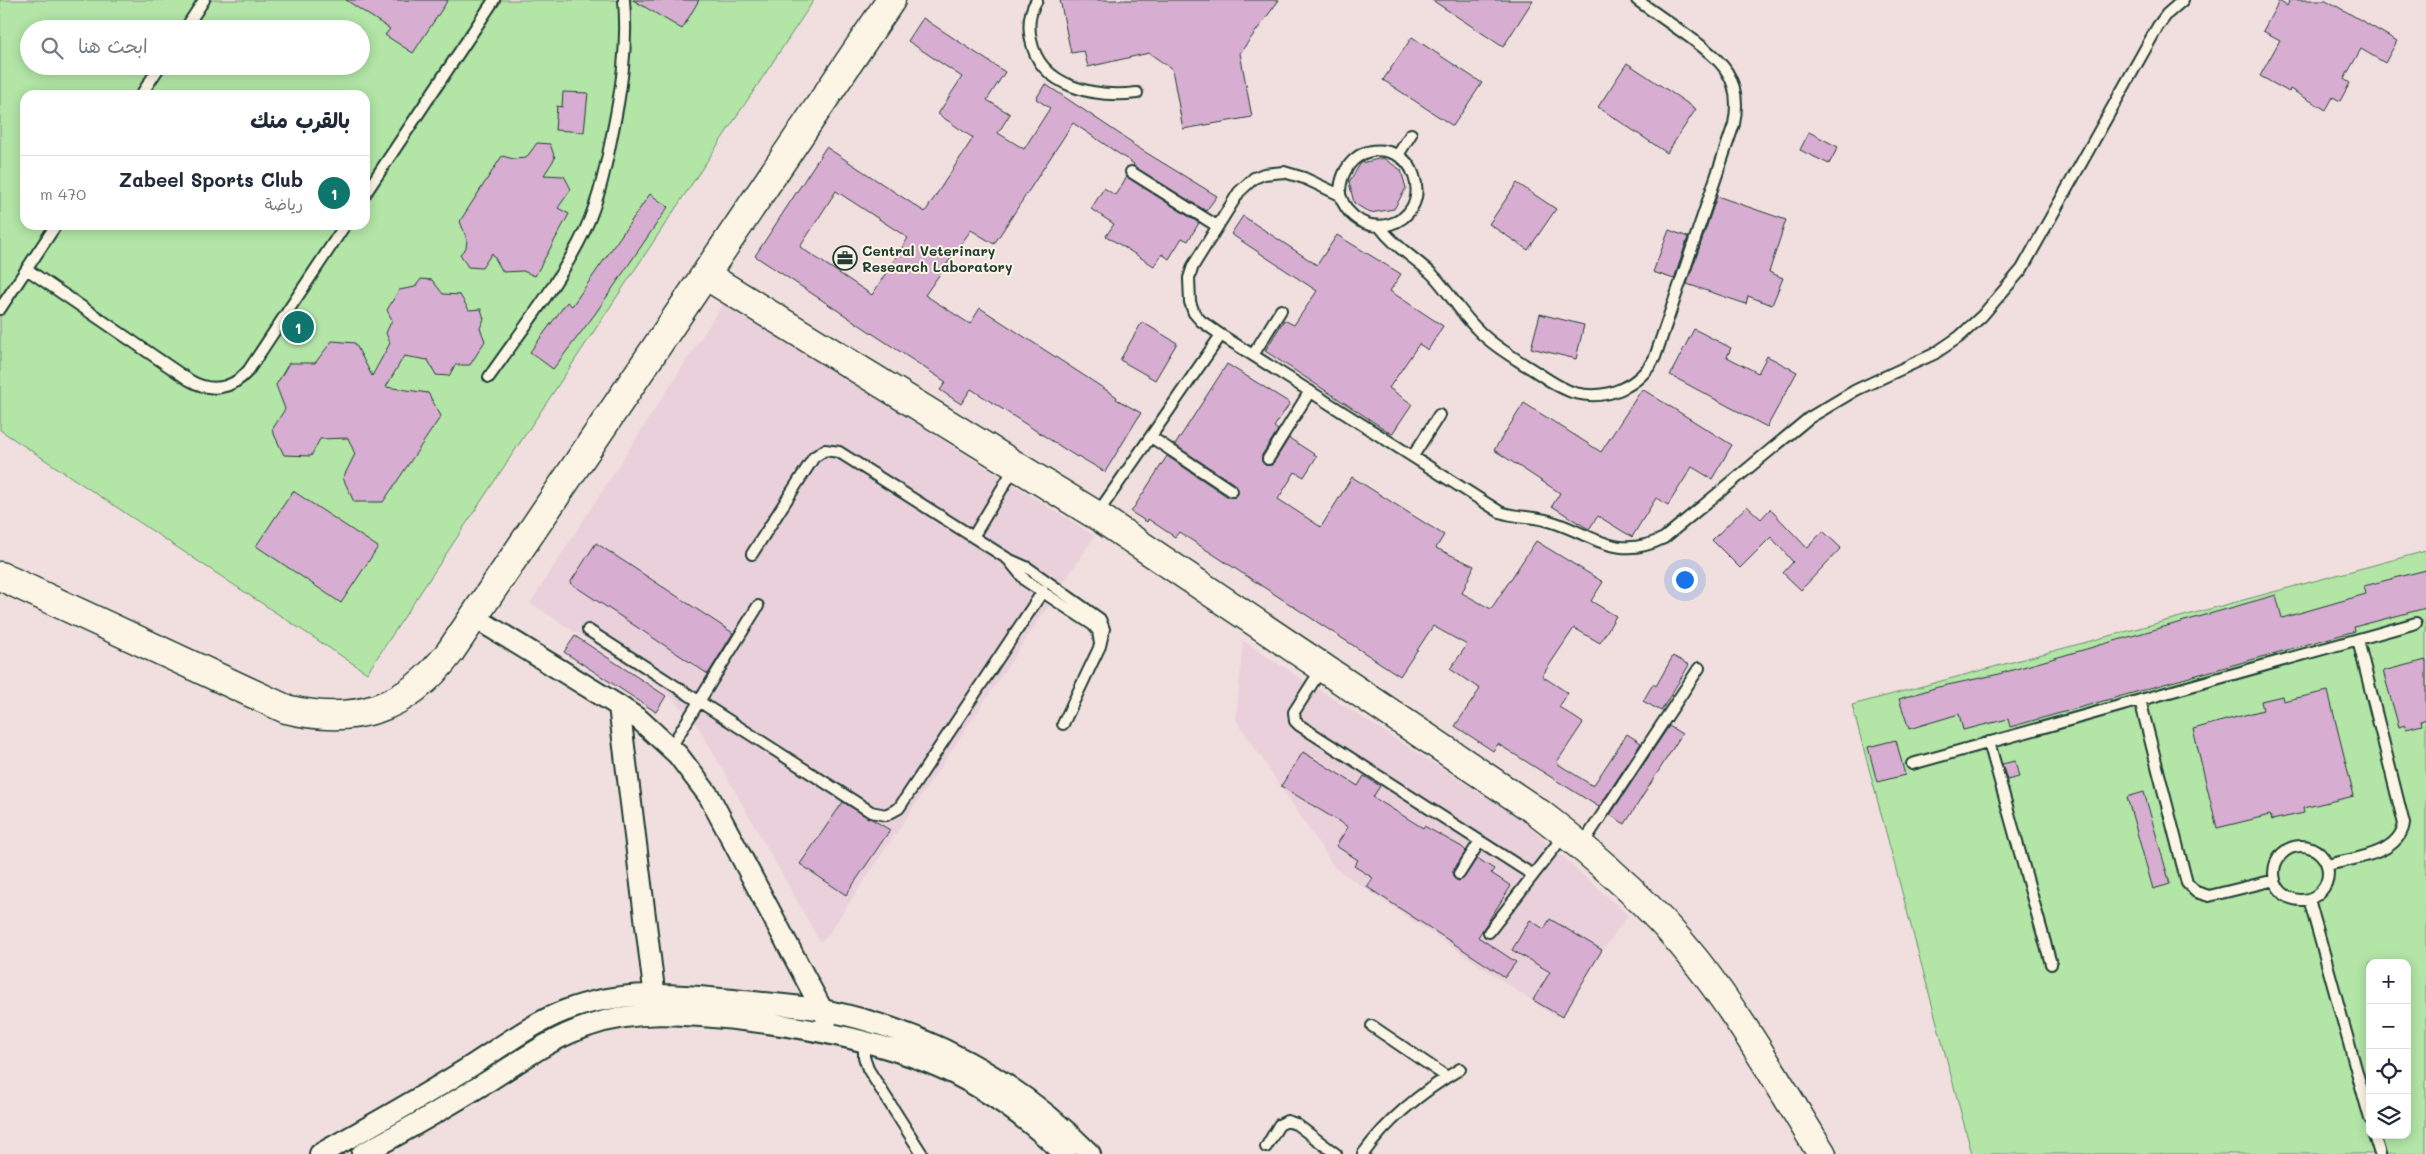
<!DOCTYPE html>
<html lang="ar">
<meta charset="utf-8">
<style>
:root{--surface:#fff;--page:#f6f6f7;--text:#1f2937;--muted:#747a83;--line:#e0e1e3;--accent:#0f766e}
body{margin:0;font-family:Mali,"Playpen Sans Arabic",sans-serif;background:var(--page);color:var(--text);direction:rtl}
.controls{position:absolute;right:15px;bottom:15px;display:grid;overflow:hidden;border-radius:10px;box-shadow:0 2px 12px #0003}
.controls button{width:45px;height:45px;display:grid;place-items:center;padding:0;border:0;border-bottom:1px solid var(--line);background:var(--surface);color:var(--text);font:25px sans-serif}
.you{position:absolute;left:1684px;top:579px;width:18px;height:18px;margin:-12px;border:4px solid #fff;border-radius:50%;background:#1a73e8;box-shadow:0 0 0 8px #1a73e833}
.badge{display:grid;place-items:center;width:32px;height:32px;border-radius:50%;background:var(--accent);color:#fff;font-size:16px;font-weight:700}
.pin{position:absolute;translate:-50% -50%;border:2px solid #fff;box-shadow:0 1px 5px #0006}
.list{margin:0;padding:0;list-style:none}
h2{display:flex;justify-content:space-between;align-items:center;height:65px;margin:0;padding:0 20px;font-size:21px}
h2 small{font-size:16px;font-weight:400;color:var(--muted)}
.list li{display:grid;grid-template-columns:32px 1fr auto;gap:15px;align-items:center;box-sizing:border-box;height:75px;padding:0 20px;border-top:1px solid var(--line)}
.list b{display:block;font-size:19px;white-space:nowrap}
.list p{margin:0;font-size:16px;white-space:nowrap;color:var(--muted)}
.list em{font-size:16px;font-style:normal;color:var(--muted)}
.icon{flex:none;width:28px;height:28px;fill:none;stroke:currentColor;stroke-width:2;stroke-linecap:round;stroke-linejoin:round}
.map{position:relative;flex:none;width:2426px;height:1154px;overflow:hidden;direction:ltr}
.search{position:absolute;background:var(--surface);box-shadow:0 2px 12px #0003;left:20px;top:20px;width:350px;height:55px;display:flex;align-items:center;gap:12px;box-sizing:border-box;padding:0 18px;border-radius:28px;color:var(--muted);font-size:19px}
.panel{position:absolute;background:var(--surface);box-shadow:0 2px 12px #0003;left:20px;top:90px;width:350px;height:140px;border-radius:15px;direction:rtl}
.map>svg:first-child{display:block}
</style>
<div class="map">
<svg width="2426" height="1154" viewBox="0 0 2426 1154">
<rect width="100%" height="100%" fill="#f1dfdf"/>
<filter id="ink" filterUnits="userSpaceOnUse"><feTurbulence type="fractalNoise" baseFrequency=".02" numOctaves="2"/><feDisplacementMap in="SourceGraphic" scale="10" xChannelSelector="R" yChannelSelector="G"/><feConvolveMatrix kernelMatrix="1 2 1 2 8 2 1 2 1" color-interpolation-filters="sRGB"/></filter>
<g filter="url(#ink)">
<path fill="#ead0db" d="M724,302L1095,536L826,938L820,942L718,761L698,727L675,701L645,677L530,603Z
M1243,641L1522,820L1628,915L1556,1017L1335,868L1236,720Z"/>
<path fill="#b2e5a6" stroke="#68916d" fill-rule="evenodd" d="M0,0H814L367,673L0,430ZM29,29H361V66H29ZM25,95H365V225H25Z
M2426,551V1154H1972L1852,705ZM2370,963H2407V1135H2370Z"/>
<path fill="#d8add2" stroke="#1f3d34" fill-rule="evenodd" d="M346,0H448L413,53L385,35L390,29Z
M633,0H699L682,29Z
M1060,0H1279L1240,53L1252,117L1183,129L1172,69L1149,53L1088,67L1084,51L1071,53Z
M1432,0H1533L1503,47Z
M2290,0H2326L2397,41L2385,63L2361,49L2344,79L2350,83L2340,101L2333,97L2326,110L2290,89L2289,92L2260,76L2280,40L2263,31L2279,1L2287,6Z
M923,18L1005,72L987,100L1010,114L998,133L1024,149L1050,108L1036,99L1045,84L1133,143L1132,144L1217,196L1206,211L1133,166L1134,164L1073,123L994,244L971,230L925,295L970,324L980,308L1117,397L1116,399L1141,413L1105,472L1078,456L1077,457L971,389L961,404L940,390L946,382L755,256L826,147L925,212L973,138L938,114L962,77L908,41ZM836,191L908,238L872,295L800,247Z
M1412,37L1482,83L1453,126L1383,80Z
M1627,63L1696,109L1667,153L1598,107Z
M563,92L588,93L584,132L555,130L557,106L562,107Z
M1809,132L1838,147L1829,164L1800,150Z
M537,143L550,144L555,158L544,175L564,176L571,189L558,208L569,214L535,276L523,271L503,272L492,253L482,268L468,267L460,254L466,248L467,240L460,221L502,156L514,159L526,158Z
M1383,158L1401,170L1406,188L1394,209L1370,213L1354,203L1349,182L1361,163Z
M1127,177L1199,223L1188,241L1182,238L1169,259L1162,254L1154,266L1106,236L1114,224L1091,209L1104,188L1115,195Z
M1517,183L1556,209L1528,250L1489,224Z
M650,194L668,207L595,314L553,369L530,352L567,302L572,306Z
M1717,196L1786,220L1769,272L1783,278L1772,305L1748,296L1746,304L1687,284Z
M1243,216L1317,265L1337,235L1401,274L1390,291L1443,326L1428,350L1419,344L1389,388L1412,404L1392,434L1265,351L1284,320L1294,325L1317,291L1231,234Z
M1669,230L1688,237L1674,279L1653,272Z
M421,279L432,280L443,294L460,295L469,310L481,309L484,319L480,328L485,341L470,365H455L449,376L436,375L428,360L404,356L386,387L428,393L441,416L383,502H354L343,478L355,454L348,438L320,439L311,456L284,455L272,430L285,409L276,385L289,363H315L332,341L355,343L372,376L390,343L386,333L392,320L387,310L399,290L415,287Z
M1540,314L1584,325L1576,359L1531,348Z
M1142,322L1177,343L1155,380L1120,360Z
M1694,329L1731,348L1727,357L1758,373L1767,356L1797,372L1767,427L1670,375Z
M1227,364L1290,403L1274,427L1278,430L1262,455V462L1265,465H1272L1289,438L1317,456L1304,477L1295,472L1278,499L1321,527L1352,477L1444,535L1436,548L1474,566L1462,593L1491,609L1536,541L1603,582L1591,601L1616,616L1600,643L1574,628L1542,676L1568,693L1559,707L1583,723L1557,762L1558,764L1593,786L1627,734L1641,743L1599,807L1498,744L1493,751L1455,726L1480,689L1450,669L1467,645L1433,626L1400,676L1179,532L1175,537L1148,519L1147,522L1131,512L1167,456L1228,497H1235L1238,494L1236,485L1175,445Z
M1642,389L1732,445L1712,479L1692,467L1668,505L1656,498L1632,537L1598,516L1589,529L1572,519L1552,506L1560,493L1494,450L1524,403L1601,452Z
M293,491L378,547L341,603L256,546Z
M1747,506L1761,519L1770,509L1807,548L1823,531L1841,548L1801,590L1783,573L1793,562L1771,537L1740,568L1712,540Z
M596,543L733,633L708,674L570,583Z
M2426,570V608L2354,627L2355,631L2010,727L2008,719L1963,730L1959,714L1909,729L1899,699L1938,687L1995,675L2276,595L2282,618L2366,594L2364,586Z
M575,636L666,696L656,712L564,652Z
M1673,656L1689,665L1661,711L1643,701L1653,684L1656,686Z
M2426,660V719L2421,721L2422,725L2406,729L2405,725L2399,727L2383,671Z
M2328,691L2354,796L2303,808L2304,813L2272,820L2270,815L2217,828L2193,729L2263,710L2261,701L2282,696L2283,701Z
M1669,726L1682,734L1625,824L1610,815Z
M1896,740L1905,775L1877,782L1868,747Z
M1303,752L1358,786L1364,776L1380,786L1373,797L1423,828L1424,826L1462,847L1466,851L1453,871L1455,879L1459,881L1464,878L1477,858L1494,869L1491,873L1511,886L1478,937L1516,962L1505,977L1367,887L1373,878L1354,866L1358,860L1336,846L1348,827L1281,786Z
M2015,761L2019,777L2007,780L2002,764Z
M2144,792L2170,884L2153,889L2127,797Z
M843,802L890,830L846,895L800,864Z
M1550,919L1602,950L1562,1017L1533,1000L1550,972L1512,950L1530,920L1544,929Z"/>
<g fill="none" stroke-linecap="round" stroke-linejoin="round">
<g stroke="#1f3d34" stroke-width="14">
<path id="lane" d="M1037,0C1029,12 1028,26 1031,40C1040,88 1097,98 1137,93
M185,29L204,0
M141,95L160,66
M1398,155L1411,134
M1131,172L1217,226
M365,194L494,0
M1340,195C1339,165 1364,141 1395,154C1404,158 1411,166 1414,176C1431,225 1358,249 1340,195L1304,178L1284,172L1264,174L1254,178L1239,192L1193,266L1189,278L1190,302L1194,313L1201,321L1221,335L1500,512C1516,518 1533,516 1549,521C1594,534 1615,562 1664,538L1809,418L1856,390L1934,354L1959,337L1982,316L2022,269L2158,26L2167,14L2183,0
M1380,227C1395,247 1415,258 1433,275C1449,292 1460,312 1476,328C1490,343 1508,354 1525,365C1541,374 1557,388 1575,393C1607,401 1640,386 1655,357L1734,124C1743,78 1722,61 1688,36C1671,24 1654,12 1637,0
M28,270L189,380C211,393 232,389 248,371L345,225
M0,309L56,225
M1253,355L1281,310
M489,377C519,334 553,291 578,244C596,211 604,176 611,140C621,93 628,48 624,0
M1151,437L1232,491
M1413,456L1439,415
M1268,459L1310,391
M1097,514L1221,335
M973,537L1015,467
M752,554L814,457L825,450L839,452L1008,559L1028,568L1100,619L1104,629L1100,646L1063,724
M1008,559L1026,581L1093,625L1098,631L1100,644
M588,630L871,812L886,815L899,808L1043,591
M1322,668L1294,712L1295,721L1299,725L1533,875
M2140,700L2187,883L2196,892L2209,896L2275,880
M1989,742L2051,964
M671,747L758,606
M1912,764L2416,623
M1582,845L1699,668
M2274 873a27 27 0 1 1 54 0a27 27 0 1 1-54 0Z
M2328,865C2354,858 2398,855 2404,824L2358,640
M1459,874L1480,841
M2309,899L2370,1119
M1489,932L1565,834
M1372,1026L1447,1077
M864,1042V1057L868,1069L922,1154
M2374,1135L2380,1154
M1266,1147L1279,1125L1287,1121L1296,1124L1336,1154
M1363,1154C1388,1119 1423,1091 1460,1069"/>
</g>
<g stroke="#1f3d34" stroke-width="24">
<path id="street" d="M474,617L619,706L640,720L678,755L709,796L827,1019
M619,706L656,1006
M320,1154C369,1127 417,1100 465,1070C497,1050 529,1025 564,1011C621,989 675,994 733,1000C763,1003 793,1005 823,1010C926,1030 1017,1080 1090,1154
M362,1154C405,1131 448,1106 490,1080C522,1060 551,1038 588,1026C636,1009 684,1014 734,1019C800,1026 868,1038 930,1063C980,1083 1026,1117 1065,1154"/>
</g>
<g stroke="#1f3d34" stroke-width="31">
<path id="secondary" d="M707,276L1096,515L1539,813C1597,857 1651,904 1696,961C1743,1021 1782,1089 1822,1154
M0,576L286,709C355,726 407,709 450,652L891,0"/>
</g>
<use href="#lane" stroke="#fcf5e5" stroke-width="10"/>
<use href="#street" stroke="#fcf5e5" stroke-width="20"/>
<use href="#secondary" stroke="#fcf5e5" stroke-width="28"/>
</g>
</g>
<defs>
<g id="office-ring" transform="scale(1.25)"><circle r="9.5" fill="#fcf5e5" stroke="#1f3d34" stroke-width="1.5"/><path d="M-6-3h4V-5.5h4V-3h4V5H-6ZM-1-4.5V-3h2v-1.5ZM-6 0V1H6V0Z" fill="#1f3d34"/></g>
</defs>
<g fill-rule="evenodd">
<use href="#office-ring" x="845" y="258"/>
</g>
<g text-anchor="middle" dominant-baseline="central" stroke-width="4" stroke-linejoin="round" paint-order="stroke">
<g font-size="14" font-weight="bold" fill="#1f3d34" stroke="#fcf5e5" text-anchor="start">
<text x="862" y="250">Central Veterinary<tspan x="862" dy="16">Research Laboratory</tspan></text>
</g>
</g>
</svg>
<div class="controls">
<button>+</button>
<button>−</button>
<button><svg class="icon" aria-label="locate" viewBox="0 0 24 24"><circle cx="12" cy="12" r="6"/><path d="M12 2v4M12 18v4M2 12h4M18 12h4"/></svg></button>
<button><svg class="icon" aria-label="layers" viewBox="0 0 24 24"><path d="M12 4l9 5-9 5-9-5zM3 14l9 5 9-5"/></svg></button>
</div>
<div class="you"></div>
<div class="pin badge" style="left:298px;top:327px">1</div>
<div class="search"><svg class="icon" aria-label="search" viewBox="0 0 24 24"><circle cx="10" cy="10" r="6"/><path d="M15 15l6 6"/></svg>ابحث هنا</div>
<section class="panel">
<h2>بالقرب منك<small></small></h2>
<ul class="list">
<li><span class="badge">1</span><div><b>Zabeel Sports Club</b><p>رياضة</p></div><em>470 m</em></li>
</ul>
</section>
</div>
